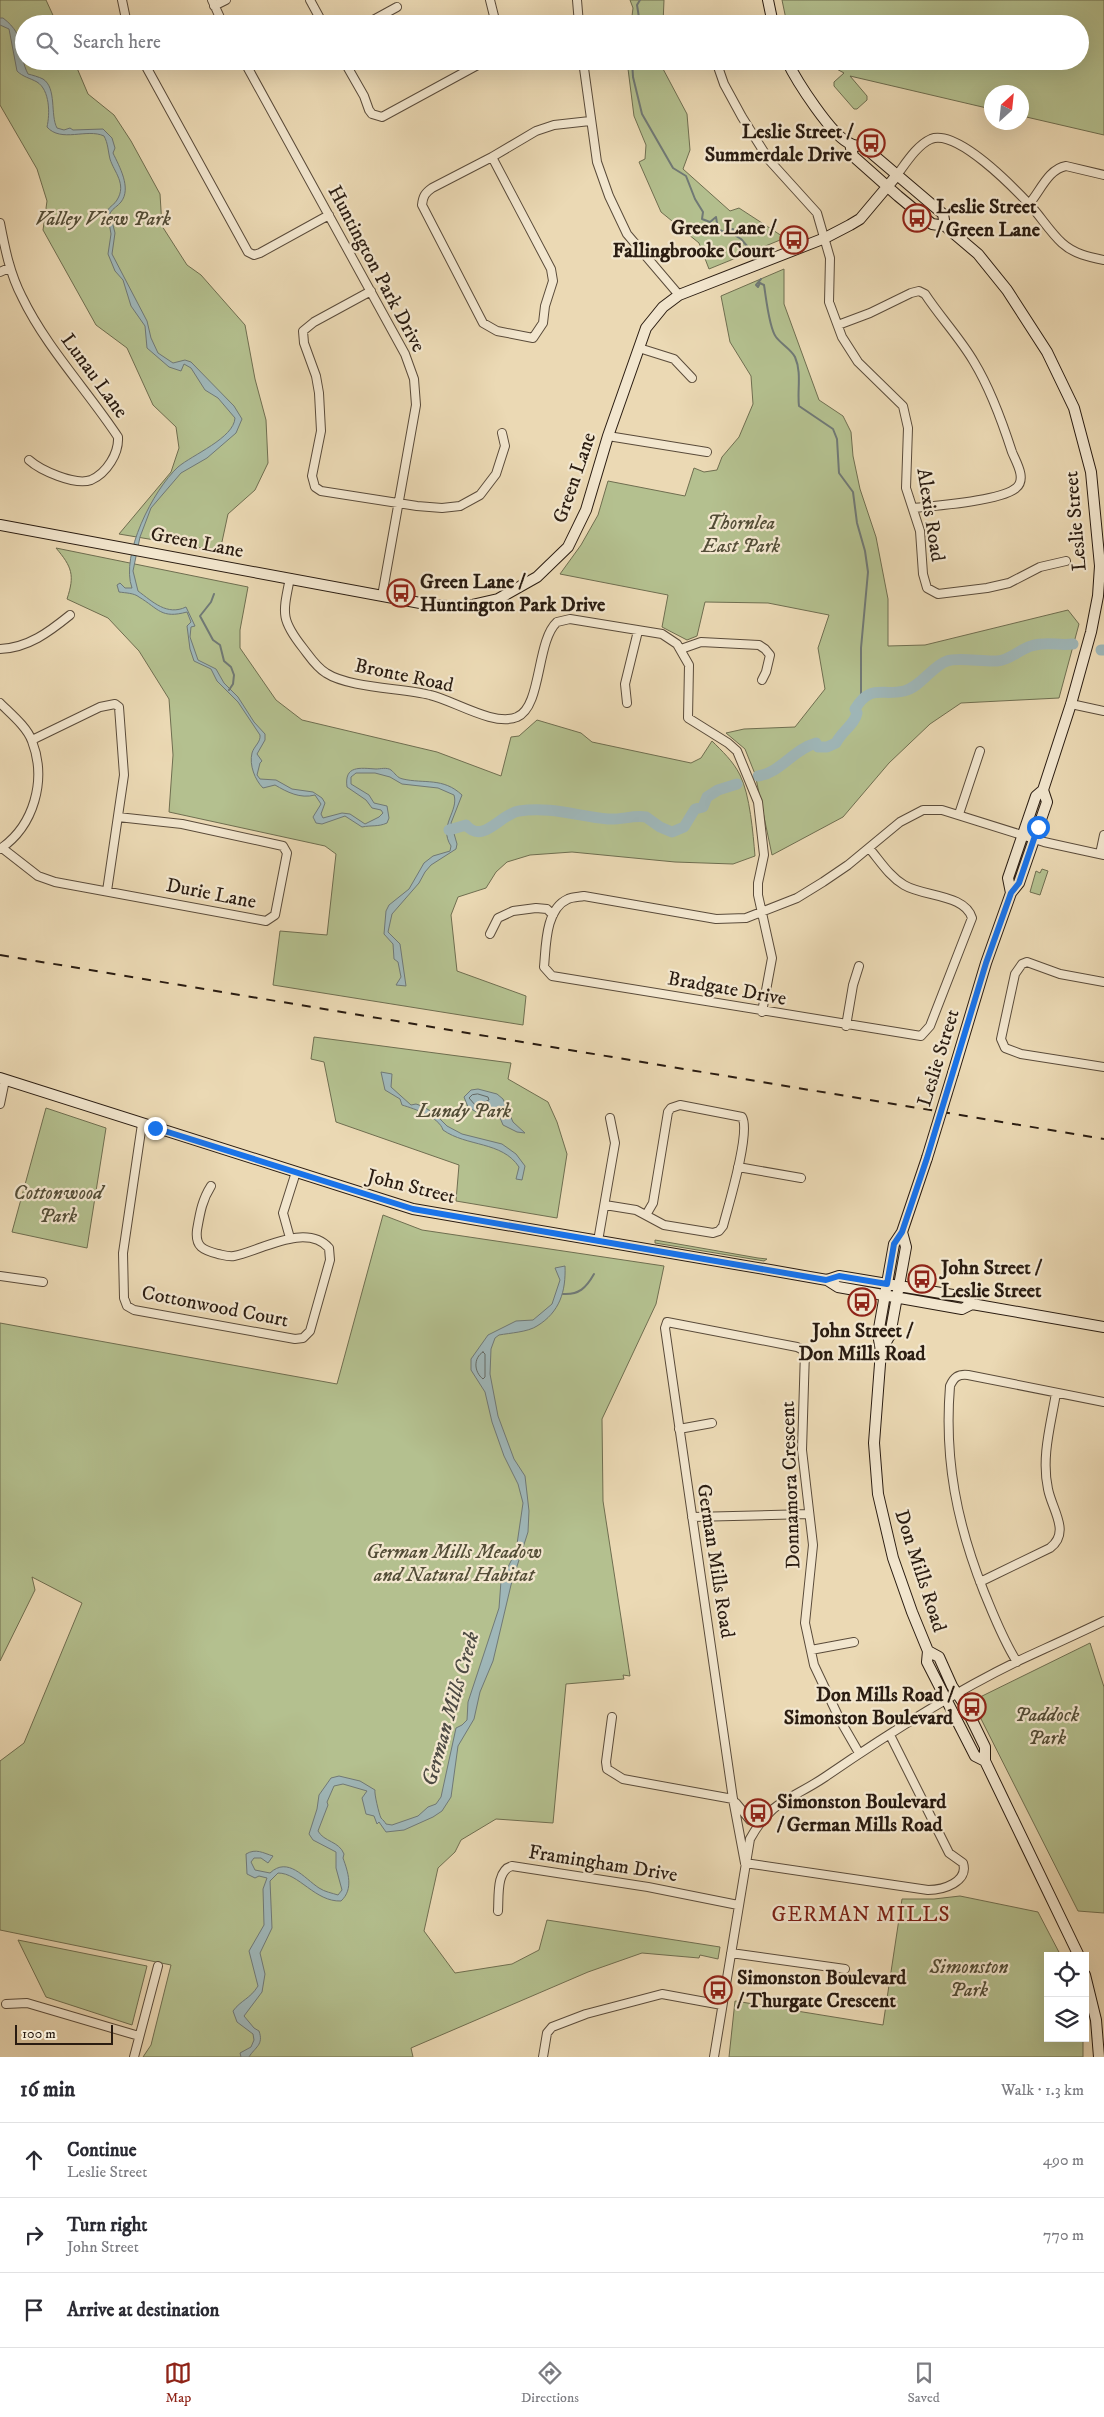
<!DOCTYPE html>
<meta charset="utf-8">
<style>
:root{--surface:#fff;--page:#f7f7f7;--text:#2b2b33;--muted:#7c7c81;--line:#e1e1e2;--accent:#8f2418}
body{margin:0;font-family:"IM FELL DW Pica",serif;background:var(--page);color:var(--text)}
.controls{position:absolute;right:15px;bottom:15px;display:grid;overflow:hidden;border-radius:0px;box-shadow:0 5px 20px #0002}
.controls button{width:45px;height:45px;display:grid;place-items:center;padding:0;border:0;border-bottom:1px solid var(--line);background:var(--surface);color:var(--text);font:25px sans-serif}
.compass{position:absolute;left:984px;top:85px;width:45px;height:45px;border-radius:50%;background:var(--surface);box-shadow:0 5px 20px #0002;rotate:27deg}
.scale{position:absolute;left:15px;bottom:12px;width:98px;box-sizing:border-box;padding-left:5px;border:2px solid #2a1c11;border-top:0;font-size:14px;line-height:18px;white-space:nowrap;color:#2a1c11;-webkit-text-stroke:4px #f2e6ce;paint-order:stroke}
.stop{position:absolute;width:15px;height:15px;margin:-11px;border:4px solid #1a73e8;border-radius:50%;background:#fff}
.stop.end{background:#1a73e8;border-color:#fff;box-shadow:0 1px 5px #0008}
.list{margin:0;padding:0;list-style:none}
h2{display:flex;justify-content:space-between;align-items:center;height:65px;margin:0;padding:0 20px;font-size:21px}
h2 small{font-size:16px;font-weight:400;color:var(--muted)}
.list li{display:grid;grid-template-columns:32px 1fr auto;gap:15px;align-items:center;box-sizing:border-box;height:75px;padding:0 20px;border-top:1px solid var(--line)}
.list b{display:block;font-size:19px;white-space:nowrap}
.list p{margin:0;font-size:16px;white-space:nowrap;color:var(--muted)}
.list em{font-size:16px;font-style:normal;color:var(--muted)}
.icon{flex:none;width:28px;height:28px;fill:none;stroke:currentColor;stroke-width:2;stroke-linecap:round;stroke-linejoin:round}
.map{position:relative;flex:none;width:1104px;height:2057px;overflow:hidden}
.search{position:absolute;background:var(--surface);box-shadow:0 5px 20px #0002;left:15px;right:15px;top:15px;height:55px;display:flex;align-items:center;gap:12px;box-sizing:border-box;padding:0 18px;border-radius:28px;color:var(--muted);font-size:19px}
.sheet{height:290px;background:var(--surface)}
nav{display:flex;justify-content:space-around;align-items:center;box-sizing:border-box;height:70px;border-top:1px solid var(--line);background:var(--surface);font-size:14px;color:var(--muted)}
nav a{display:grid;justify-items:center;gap:2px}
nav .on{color:var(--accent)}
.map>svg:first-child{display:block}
</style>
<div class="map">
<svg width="1104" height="2057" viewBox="0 0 1104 2057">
<rect width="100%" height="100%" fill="#ebd9b4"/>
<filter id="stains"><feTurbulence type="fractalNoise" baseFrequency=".004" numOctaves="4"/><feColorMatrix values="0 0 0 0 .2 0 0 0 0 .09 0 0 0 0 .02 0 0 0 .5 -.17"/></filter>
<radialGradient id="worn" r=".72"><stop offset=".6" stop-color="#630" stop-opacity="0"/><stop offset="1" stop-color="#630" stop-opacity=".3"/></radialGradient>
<path fill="#b4c08f" stroke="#6f6e50" d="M0,0H46L57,24H24V61H74L88,94L114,115L131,141L160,194L162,226L187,265L201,275L245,325L255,379L266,420L268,463L255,490L228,514L220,551L119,534L171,472L179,448L176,427L153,405L127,348L96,325L43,230L47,201L37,169L0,105Z
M630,0H664L663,24H631L633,8Z
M782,0H1104V135L1022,116V92H992L991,109L850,76L867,96V100L857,109H854L834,86V82L844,73L822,61H1080V24H787Z
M627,61H662V67L687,114L690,150L683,169L730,211L739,208L785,238L709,269L699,243L661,212L639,162L645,159L646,145L634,116Z
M784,269V304L819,400L843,416L851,432L853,456L860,489L876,537L888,599V646L925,645L1068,610L1079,624L1059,698L961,703L930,724L889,763L843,817L772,855L755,774L745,749L726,733L744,729L795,727L825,689L818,648L829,615L768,603L705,602L697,636L687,640L662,627L668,595L560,574L581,545L598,515L608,481L685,496L694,468L704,472L717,470L722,457L739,437L753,404L751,376L730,342L721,296Z
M56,548L248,587L240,630V648L276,700L302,720L437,752L501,776L511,737L519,736L537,720L581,733L592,742L691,763L701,758L712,741C722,751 733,761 740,775C750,795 753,833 755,856L733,864L675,862L572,852L530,855L507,862L496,872L486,888L458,897L451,915L457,971L526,996L523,1025L273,985L280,931L327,935L336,854L325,846L169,812L173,755L169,699L139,651L108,618L67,599C75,575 72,567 56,548Z
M1042,869L1048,871L1040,895L1030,892L1036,871L1040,873Z
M314,1037L511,1063L508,1079L548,1102L557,1122L567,1154L557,1218L456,1201L459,1165L336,1122L324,1062L311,1059Z
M46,1108L106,1128L87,1248L12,1232Z
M383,1215L422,1230L664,1266L656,1304L602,1419L603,1501L630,1676L623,1675L624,1679L566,1684L553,1823L496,1819L461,1840L455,1852L438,1868L424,1931L455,1973L512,1964L539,1950L547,1920L720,1947L718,1959L700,1955L699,1958L642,1953L588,1972L411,2048L413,2057H143L151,2045L171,1965L0,1930V1761L24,1743L82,1603L32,1577L35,1590L0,1661V1323L337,1384Z
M655,1240L758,1258L767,1259L764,1261L655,1243Z
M1090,1643L1104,1687V1913L1078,1911L972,1701Z
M960,1896L1038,1912L1061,1956H1048V2038H1083V2057H729L735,2001L883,2025L902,1899H934Z
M18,1940L147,1966L132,2025L46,1997Z"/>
<path fill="#9fb7b9" stroke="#707976" d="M0,18H3C28,37 17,53 28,74C32,75 39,77 43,79C57,88 50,115 57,128L64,130L70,128L73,130L103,129L112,138L115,148L113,153C119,166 132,188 121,202C118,206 113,208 110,213L115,233L112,254L147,321L151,338L158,353L173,363L185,360L191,362L234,406L242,419L236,433L207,458L181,473L151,508L140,537L133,571L138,591C153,602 167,616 186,607L195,626L191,627L190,637L198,660L216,669L224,683L238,697L254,722L265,734V740L257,754L262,761L260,763L257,775L260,779L276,780L292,789L313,792L322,798L325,803L321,814L323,818L342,813L350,814L365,824L379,817L383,813L381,810L372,808L366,800L347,787C344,765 360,768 376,769C380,769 387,767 391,770C395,773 397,778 403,779C424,784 443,777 462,795L451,823L457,844L456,849L431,865L425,872L419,883L392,914L388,932L400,944L406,986L396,985L401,977L398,962L394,959L393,944L384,934L386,911L389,905L409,889L424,863L433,856L450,851L451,846C438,826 459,811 454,795L438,788L402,784L390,777L375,773H356L351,777V784L369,795L374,803L387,806L389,818L387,823C378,827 372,825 362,827L345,816L322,824L316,823L313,817L321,804L315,795C300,799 287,792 275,785L263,788C255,780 249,765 252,753C254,746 261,742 260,735L238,702L217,681L211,669L194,661L190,649L187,626L191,622L187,612C161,619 159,609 139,597C134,593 126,593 119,592L117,585L120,583L125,588H132C120,555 153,490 178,467C192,455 234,438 235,418L218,398L205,390L191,368L184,364L181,371L169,367L147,348L145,326L131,306L123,280L115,271L108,254L111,234L107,211C110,206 115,204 117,200C127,184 114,172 110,159C108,151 108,143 104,136C87,128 61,143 47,127C50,114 50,90 37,82C30,78 23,77 17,71L9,29L0,25Z
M381,1072L392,1074L391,1087L411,1105L416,1104L422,1106L434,1113L447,1126L462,1134L502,1144L516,1154L525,1166L522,1180L516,1179L519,1167C502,1141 467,1147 443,1130C439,1117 415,1109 402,1105L400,1099L385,1090Z
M478,1089L497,1094L503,1099L513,1122L525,1133L517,1132L503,1125L496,1108L487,1107L478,1113L468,1107L464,1097L471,1090Z
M565,1266C566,1291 560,1312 537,1326C528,1332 510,1333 499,1335L495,1338L491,1349L490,1374L498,1416L514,1459L525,1476L529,1511L528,1532L511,1585L493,1661L480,1692L474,1719L458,1746L451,1797L442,1811L433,1817L404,1830L386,1832L379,1822L377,1824L374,1816L366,1814L362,1798L367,1791L343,1784L334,1786L327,1802L328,1805L318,1831C324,1842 339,1841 344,1854L343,1858C348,1872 354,1889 341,1901C315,1902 299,1873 278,1873L270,1881L272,1928L260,1953L265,1974L262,1992L244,2016L254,2028L259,2031C264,2045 255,2047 249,2057H241L240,2053L251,2047L254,2040L253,2034L237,2022L233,2011C241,2000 250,1999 258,1986L249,1951L264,1925L263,1889L267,1878L259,1876L255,1878L247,1874L246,1854C256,1848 263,1853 273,1856L268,1863L261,1858H254L251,1862L255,1870L270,1873C288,1856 304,1878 319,1888C325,1892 332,1893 338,1895L342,1890L336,1868V1852L313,1840L309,1834L317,1809L319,1795L331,1778L339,1776L360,1781L375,1790C374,1793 379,1814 381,1818C383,1820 385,1822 386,1824L392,1825L418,1816L428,1807L436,1804L441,1797L456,1728L462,1725L467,1720L468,1702L499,1608L501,1581L516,1551L523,1503L518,1484L504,1456L492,1422L485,1392L471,1370V1359L488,1335L516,1321L533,1320L552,1304L560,1280L555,1268Z"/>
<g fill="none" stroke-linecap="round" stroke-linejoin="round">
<path stroke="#646a65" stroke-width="1" d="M478,1094L488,1097L489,1100L476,1106L469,1098L472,1095Z
M483,1352L485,1354V1377L483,1379C474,1372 473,1358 483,1352Z"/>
<path stroke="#707976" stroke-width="2" d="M640,24L637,5L640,0
M632,61L633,77L642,114L673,168L686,176L695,199L703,212L702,219L710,222L716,217L718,229L724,232L733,229L736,236L741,239L747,246
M761,279L756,285L758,287L760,283L764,285C766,297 769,328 776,337C781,344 791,349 795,357C802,373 797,390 799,406L833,429L837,439L839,473L853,492L857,523L865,551L868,572L861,648V698
M214,594L211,602L200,616L213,640L220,645L224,661L231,667L234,675L233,684L229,690
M563,1294C579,1295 586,1288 594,1274"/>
<path stroke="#9fb7b9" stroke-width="11" d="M1101,650H1104
M758,776C780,773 794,749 816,743L818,747H827L836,743C842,731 855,724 857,713L855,709C870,684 881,696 904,691C921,687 932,666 947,661C958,657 983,662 997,661C1011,660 1018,650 1031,646C1048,641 1057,646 1073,644
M449,830L466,825C483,845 500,814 519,811C550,806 577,816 608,819C621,820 633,815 646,817L660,827L672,832L684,827L695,809L703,807L707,797L718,790L737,784"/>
<g stroke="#5a4b3a" stroke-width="10">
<path id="street" d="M122,0L127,24
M212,0L223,24
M310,0L323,24
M490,0L496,24
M577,0L579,24
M214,6L226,0
M366,24L397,7
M143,61L248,252L254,255L260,253L329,215
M244,61L405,354L414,379L416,405L382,596
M344,61L364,96L369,110L372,114L382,117L485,61
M583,61L597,162L609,196L627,234L679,295
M716,61L724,84L742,117L769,160L817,213L830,258L829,302L842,337L858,362L903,406L908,428L906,488L920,531L923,574L927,588L938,594L987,588L1009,583L1040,567L1066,561
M492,157L551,269L553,281L545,306L543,323L533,338L497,331L483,323L422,205C423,196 425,193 432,188L492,157L536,131L554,125L590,121
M897,175C906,163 917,145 931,139C957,129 1013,187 1030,205C1041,217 1050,232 1062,243C1074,254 1089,257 1104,260
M1029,204C1040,192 1048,169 1066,166L1104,175
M0,223C5,249 10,274 22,297C46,347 87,390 118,437C119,453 107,473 91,480C75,486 40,470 29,460
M0,272L9,268
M371,291L314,322L303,331L304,343L316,376L319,393L321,431L312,476L315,487L321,491L417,506L442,508L460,506L480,495L496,474L505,446L502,433
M838,325L870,313L911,293L919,291L925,294C940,317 960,338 974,362C991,390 1002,421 1012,452C1016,462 1027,479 1016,488C1001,501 934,506 913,508
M639,348L674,359L692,378
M608,436L707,452
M290,578C283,613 280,619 303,648C310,657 316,667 326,673C349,688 402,688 430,695C453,700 494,727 517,717C542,707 536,641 557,622L570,619L662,634L677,644L689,665L688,718L728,743L737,751L758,802L764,855L758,883V895L772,958L762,1012
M0,649C28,648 49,632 70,615
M681,649L701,642L759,645L765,649L770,655L766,672L762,680
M0,703C11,714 27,727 32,741C47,780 34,826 0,849
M627,703L625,684L638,631
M1071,704L1104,711
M32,740L100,707L115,704L119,707L124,775L107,891
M959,814L980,751
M2,848L38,876L55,882L266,921L275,915L287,853L283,846L182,824L118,817
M869,848C880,861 889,876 904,885C924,897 965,894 972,918L930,1026L921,1036L552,976L544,967C546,947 545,909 568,899C573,897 579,897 584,896L716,919L746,918L797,898L823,882L848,865L900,822L923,810H942L1044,842L1104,855
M1100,854L1104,835
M490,934L498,918L513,911L536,908L547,909L553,915
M1104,982L1060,974L1027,962L1022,964L1015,974L1001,1039L1005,1048L1021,1054L1104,1067
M846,1026L853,985L859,966
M0,1104L5,1080
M142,1124L123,1253L124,1298L127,1306L134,1310L295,1339L303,1338L310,1331L330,1260L329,1248C306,1222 260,1251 234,1256C229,1257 223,1255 218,1254C203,1250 195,1247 197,1230C200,1213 202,1200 211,1186
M738,1167L801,1178
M605,1205L636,1210L664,1225L713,1233L719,1231L723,1226C728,1207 751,1132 742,1117L680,1105L671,1108L668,1112L653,1203L646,1215
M290,1238L283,1213L296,1172
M598,1241L615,1143L610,1118
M0,1276L43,1282
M679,1429L712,1423
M692,1517L808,1514
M980,1582L1050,1548C1071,1532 1052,1510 1048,1489C1041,1457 1051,1424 1056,1393
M811,1650L854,1642
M1017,1662C1003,1640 994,1616 984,1592C957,1524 944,1460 950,1386C954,1377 958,1374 968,1375L1104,1402
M612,1717L606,1762L607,1769L623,1779L733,1799
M736,1803L750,1820L759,1823
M745,1863L733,1799L665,1328L667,1322L797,1347L805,1351L802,1450L813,1545L805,1623L814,1665L840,1720L859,1753
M745,1863L928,1890C943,1890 969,1882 963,1863L949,1853L890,1735
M498,1911C499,1897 496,1870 512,1866L648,1887L738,1905
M731,1953L845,1969
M6,2004L27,2003L139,2036
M134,2057L158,1966
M543,2057L547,2033L552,2027L586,2014L662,1994L722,2005
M714,2057L750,1839C772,1799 791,1800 825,1777C886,1735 950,1694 1018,1661C1046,1648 1075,1635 1104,1621"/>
</g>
<g stroke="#2a1c11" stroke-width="12">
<path id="secondary" d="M768,0L773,24
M787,61C796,80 832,137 851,144C855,146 859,146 863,146L943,214L945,226
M850,144L853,156L898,196L932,224L945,226L978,254L1007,290L1047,352L1074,408L1091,472L1100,566L1098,596L1091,632L1071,704L1043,790L1036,796L1008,878L1011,893
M0,525L431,605L463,607L498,599L537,577L568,547L586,510L608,436L646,328L663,307L679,295L825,238L850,225L860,219L897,175
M953,1073L986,963L1011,893L1019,883L1047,802L1043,790
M0,1078L413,1209L770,1270L827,1280L838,1287L962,1309L972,1304L1104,1327
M927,1158L902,1232L894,1244L878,1334L881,1351L874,1443L878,1494L893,1558L912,1612L928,1651L927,1662L975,1756L985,1761
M827,1280L839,1276L965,1297L972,1304
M881,1351L890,1335L906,1247L902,1232
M928,1651L939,1657L952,1686L964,1704L985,1747V1761L1079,1956
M1085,1975L1096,2020L1099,2057"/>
</g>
<use href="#street" stroke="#f2e6ce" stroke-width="8"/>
<use href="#secondary" stroke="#f2e6ce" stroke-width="10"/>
<path stroke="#2a1c11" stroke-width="2" stroke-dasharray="9 9" stroke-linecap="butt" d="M0,955L1104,1139"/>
<g stroke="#2a1c11" stroke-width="12" stroke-linecap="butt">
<path id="secondary-bridge" d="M927,1158L953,1073"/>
</g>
<use href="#secondary-bridge" stroke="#f2e6ce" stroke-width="10"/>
</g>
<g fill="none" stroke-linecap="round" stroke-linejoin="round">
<path stroke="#1a73e8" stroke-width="6" d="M155,1128L413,1209L826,1280L839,1276L887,1284L894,1244L902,1232L927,1158L986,963L1011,893L1019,883L1038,827"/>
</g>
<defs>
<g id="bus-ring" transform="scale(1.4375)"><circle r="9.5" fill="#f2e6ce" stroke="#8f2418" stroke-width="1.5"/><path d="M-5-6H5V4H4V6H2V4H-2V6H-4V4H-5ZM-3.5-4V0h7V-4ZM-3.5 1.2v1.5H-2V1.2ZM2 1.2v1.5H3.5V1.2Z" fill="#8f2418"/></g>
</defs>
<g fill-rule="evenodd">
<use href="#bus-ring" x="871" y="143"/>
<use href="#bus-ring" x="917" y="218"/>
<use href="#bus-ring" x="794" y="240"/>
<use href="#bus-ring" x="401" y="593"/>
<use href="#bus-ring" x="922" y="1279"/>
<use href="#bus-ring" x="862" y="1302"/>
<use href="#bus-ring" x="972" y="1707"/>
<use href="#bus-ring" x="758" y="1813"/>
<use href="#bus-ring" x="718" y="1990"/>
</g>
<g text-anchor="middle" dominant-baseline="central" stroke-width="4.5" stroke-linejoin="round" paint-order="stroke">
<g font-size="20" font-weight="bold" fill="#2a1c11" stroke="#f2e6ce" text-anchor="start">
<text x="852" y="132" text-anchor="end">Leslie Street /<tspan x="852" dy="23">Summerdale Drive</tspan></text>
<text x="936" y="207">Leslie Street<tspan x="936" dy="23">/ Green Lane</tspan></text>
<text x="775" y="228" text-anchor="end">Green Lane /<tspan x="775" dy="23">Fallingbrooke Court</tspan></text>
<text x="420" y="582">Green Lane /<tspan x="420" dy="23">Huntington Park Drive</tspan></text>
<text x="941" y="1268">John Street /<tspan x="941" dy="23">Leslie Street</tspan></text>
<text x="862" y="1331" text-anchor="middle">John Street /<tspan x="862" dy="23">Don Mills Road</tspan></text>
<text x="953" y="1695" text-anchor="end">Don Mills Road /<tspan x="953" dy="23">Simonston Boulevard</tspan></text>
<text x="777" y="1802">Simonston Boulevard<tspan x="777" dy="23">/ German Mills Road</tspan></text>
<text x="737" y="1978">Simonston Boulevard<tspan x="737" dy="23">/ Thurgate Crescent</tspan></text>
</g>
<g font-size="20" font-style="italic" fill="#534d37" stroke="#f2e6ce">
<text x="103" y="219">Valley View Park</text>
<text x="741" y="523">Thornlea<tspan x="741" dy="23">East Park</tspan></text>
<text x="464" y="1111">Lundy Park</text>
<text x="58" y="1193">Cottonwood<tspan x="58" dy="23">Park</tspan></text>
<text x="454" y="1552">German Mills Meadow<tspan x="454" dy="23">and Natural Habitat</tspan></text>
<text x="1047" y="1715">Paddock<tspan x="1047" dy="23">Park</tspan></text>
<text x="969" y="1967">Simonston<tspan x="969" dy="23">Park</tspan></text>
</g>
<g font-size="20" fill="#2a1c11" stroke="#f2e6ce">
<text transform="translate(376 269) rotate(62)">Huntington Park Drive</text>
<text transform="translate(94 376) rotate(54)">Lunau Lane</text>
<text transform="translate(575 478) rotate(-71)">Green Lane</text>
<text transform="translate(930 515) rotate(81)">Alexis Road</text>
<text transform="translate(1076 521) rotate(-95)">Leslie Street</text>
<text transform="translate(197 543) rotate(11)">Green Lane</text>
<text transform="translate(404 676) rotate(12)">Bronte Road</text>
<text transform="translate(211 894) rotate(11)">Durie Lane</text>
<text transform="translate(727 989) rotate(10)">Bradgate Drive</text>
<text transform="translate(939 1058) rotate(-73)">Leslie Street</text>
<text transform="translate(411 1187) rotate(14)">John Street</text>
<text transform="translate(215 1307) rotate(11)">Cottonwood Court</text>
<text transform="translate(791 1485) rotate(-92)">Donnamora Crescent</text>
<text transform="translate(715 1561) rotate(81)">German Mills Road</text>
<text transform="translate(920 1571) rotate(72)">Don Mills Road</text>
<text transform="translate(603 1864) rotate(9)">Framingham Drive</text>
</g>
<g font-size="21" font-style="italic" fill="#4d4a43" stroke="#f2e6ce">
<text transform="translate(451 1709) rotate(-74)">German Mills Creek</text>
</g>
<g font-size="21" letter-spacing="1" fill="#7a1f14" stroke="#f2e6ce">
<text x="861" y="1915">GERMAN MILLS</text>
</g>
</g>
<rect width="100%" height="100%" filter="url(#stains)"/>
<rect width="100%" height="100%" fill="url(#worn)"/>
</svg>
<div class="controls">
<button><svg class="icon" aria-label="locate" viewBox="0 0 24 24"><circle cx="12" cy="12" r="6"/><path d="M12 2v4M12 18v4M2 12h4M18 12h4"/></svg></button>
<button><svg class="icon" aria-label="layers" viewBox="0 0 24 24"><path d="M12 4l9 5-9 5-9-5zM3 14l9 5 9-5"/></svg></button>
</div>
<svg class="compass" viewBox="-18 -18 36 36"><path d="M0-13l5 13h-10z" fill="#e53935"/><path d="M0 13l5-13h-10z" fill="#7c7c81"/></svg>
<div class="scale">100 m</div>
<div class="stop" style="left:1038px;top:827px"></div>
<div class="stop end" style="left:155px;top:1128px"></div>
<div class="search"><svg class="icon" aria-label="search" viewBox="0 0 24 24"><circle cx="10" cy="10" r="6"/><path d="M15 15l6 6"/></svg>Search here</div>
</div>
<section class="sheet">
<h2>16 min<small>Walk · 1.3 km</small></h2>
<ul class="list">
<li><svg class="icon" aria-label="ahead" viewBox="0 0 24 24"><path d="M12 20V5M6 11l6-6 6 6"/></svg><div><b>Continue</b><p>Leslie Street</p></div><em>490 m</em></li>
<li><svg class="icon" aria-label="right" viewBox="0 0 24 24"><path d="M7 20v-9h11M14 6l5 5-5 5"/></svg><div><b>Turn right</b><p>John Street</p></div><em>770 m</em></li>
<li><svg class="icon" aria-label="arrive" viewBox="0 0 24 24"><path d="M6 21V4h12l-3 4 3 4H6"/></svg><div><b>Arrive at destination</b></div></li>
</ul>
</section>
<nav>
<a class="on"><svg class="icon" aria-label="map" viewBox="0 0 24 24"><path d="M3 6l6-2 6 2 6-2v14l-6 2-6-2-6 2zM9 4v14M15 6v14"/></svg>Map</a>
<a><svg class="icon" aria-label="directions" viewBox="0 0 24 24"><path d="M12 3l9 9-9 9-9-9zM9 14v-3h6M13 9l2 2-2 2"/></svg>Directions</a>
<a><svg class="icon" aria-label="saved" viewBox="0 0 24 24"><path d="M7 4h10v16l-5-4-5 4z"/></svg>Saved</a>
</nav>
